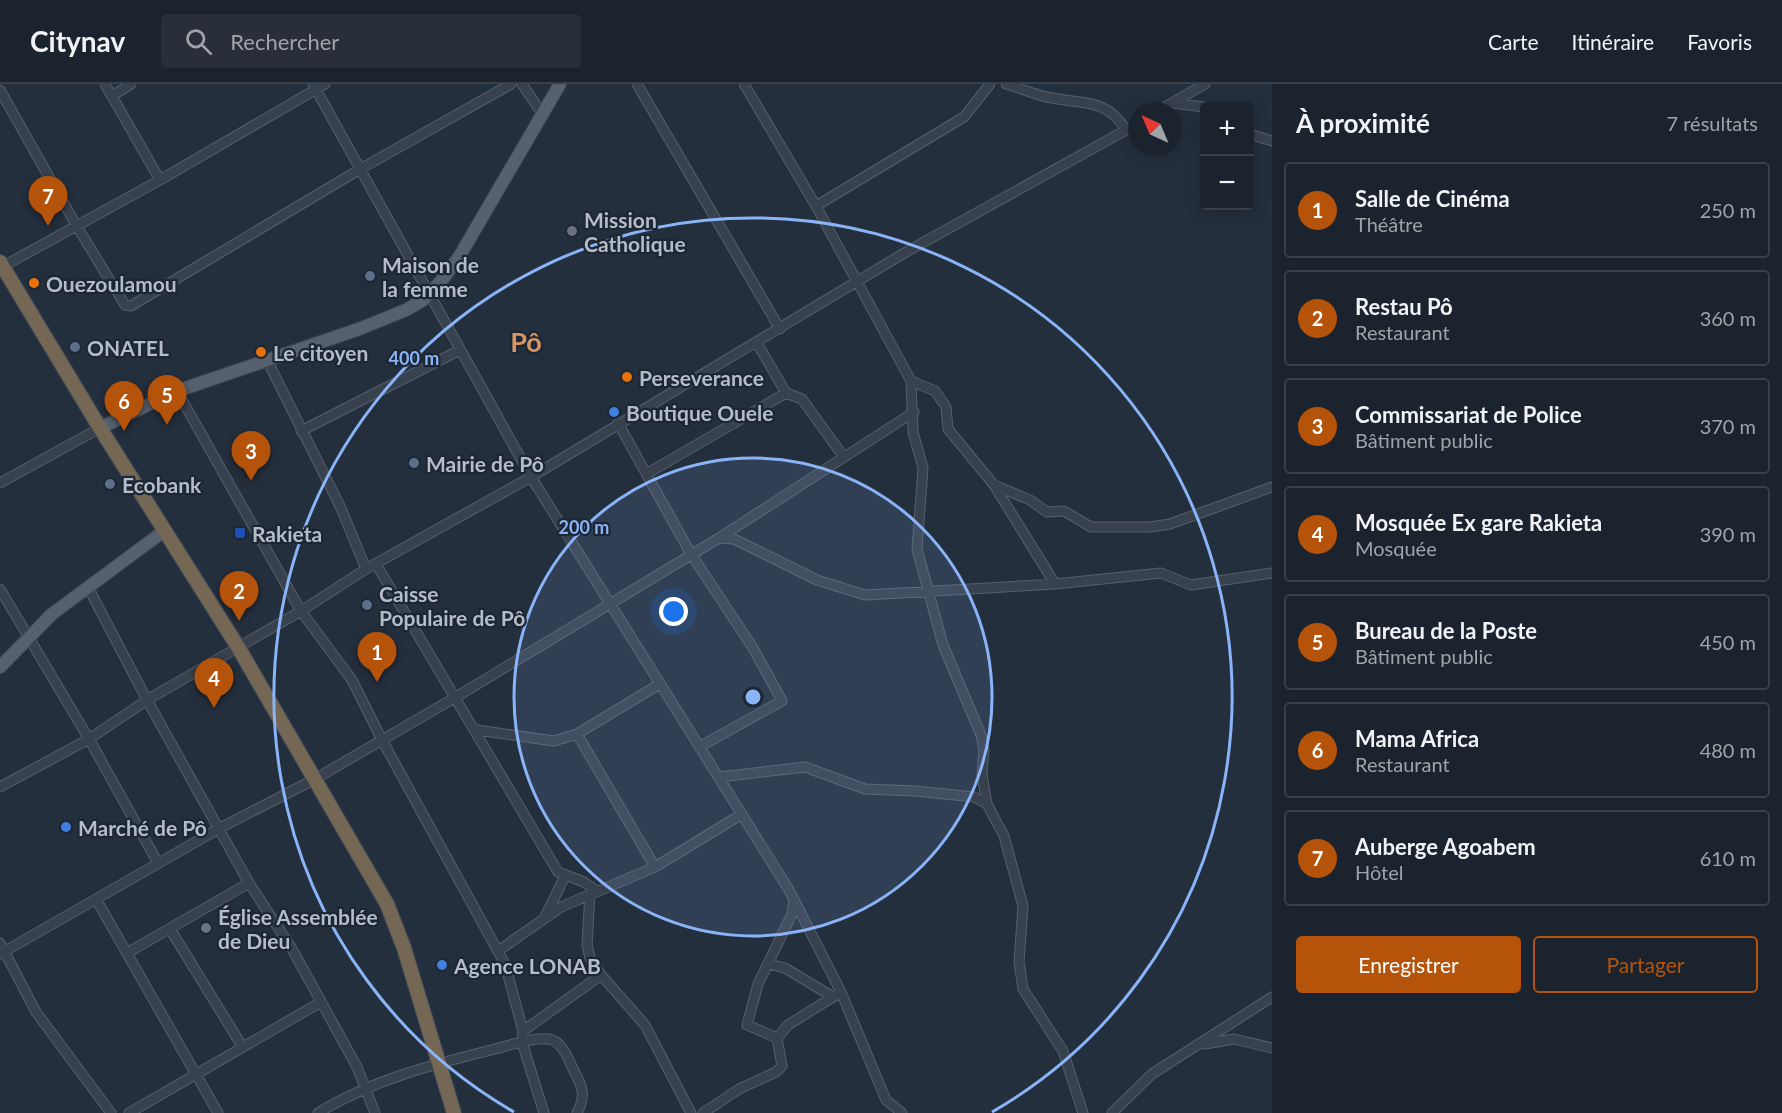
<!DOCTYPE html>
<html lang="fr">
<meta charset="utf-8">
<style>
:root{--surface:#1b232e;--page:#282f3a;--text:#f1f3f6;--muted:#a0a4aa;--line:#39404a;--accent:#b45309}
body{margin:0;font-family:Lato,sans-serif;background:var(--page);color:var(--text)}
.controls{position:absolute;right:18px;top:18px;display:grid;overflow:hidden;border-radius:6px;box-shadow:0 3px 15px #0003}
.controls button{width:54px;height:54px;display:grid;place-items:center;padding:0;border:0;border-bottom:2px solid var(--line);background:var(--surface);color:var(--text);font:30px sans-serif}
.compass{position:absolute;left:1128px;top:18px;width:54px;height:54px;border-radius:50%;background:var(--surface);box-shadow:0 3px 15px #0003;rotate:316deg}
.you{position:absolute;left:674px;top:528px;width:21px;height:21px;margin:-15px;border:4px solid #fff;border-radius:50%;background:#1a73e8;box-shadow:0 0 0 9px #1a73e833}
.badge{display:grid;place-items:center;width:39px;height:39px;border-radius:50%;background:var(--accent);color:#fff;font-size:20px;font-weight:700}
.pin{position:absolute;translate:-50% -50px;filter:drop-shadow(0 2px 3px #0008)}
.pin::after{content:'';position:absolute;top:32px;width:21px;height:18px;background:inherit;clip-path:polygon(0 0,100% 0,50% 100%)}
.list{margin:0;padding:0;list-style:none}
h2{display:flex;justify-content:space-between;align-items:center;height:78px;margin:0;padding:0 24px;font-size:26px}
h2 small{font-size:20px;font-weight:400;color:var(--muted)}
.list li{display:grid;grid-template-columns:39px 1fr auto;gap:18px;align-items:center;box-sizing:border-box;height:96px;margin:0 12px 12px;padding:0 12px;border:2px solid var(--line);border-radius:6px}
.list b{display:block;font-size:22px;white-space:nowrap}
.list p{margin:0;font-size:20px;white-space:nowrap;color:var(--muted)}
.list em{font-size:20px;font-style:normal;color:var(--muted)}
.actions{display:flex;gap:12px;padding:18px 24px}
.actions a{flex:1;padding:14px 0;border:2px solid var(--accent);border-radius:6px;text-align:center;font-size:21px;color:var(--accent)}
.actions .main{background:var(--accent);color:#fff}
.icon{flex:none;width:33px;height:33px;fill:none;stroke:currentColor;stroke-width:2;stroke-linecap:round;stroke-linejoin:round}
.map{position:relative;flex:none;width:1272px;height:1029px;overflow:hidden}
header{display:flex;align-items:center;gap:36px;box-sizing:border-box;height:84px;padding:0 30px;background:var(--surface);border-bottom:2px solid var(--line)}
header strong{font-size:28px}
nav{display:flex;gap:33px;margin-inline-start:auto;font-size:21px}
.search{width:420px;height:54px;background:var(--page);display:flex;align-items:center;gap:15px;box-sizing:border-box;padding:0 21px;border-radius:6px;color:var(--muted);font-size:22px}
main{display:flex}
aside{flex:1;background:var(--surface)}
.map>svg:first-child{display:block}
</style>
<header>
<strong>Citynav</strong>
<div class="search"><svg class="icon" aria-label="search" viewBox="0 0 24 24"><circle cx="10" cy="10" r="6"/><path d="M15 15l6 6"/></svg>Rechercher</div>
<nav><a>Carte</a><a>Itinéraire</a><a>Favoris</a></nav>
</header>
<main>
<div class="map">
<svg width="1272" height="1029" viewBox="0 0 1272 1029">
<rect width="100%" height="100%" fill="#242f3e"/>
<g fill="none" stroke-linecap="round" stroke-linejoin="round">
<g stroke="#565f6c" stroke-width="11">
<path id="minor" d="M105,0L160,96
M313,0L531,393L789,806L841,908L886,1016L902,1029
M522,0L543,31
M637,0L780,245
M744,0L816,122L911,297L913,348L923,384L917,465L943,561L981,651L984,666L982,691L987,720L1004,752L1023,822L1019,878L1023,905L1063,967L1083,1029
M1006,0C1020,4 1033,10 1047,13C1081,21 1105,12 1126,46
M0,6L76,141L125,221L131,222L362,84L511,0
M112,12L131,0
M1173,19L1204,23
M1158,27L1205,0
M1250,50L1272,57
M816,122L964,33L990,0
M0,184L160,96L325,0
M757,259L786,309L802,315L843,372
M267,276L340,422L366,485
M911,297L935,307L946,323L948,345L994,401L1055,500
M177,307L301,527L352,596L382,656L505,880L523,947L522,958L544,1029
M618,339L691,470L753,564L782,617L699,663
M301,347L458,267
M648,389L786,309
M0,399L100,344
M994,401L1030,416L1047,428L1064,427L1091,443H1150L1170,440L1272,403
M719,454L734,455L817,496L865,511L1055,500L1161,489L1191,501L1272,489
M376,480L558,788L584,798L597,807
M0,505L89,655L158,779
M89,505L147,616L249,799L292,865L357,983L375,1029
M477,646L554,657L577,650L658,601
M577,650L655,783
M720,693L805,683L865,705L916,707L974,713L987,720
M0,703L89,655L147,616L301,527L366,485L531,393L906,168L1137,40
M590,810L587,861L590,874L601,891L645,941L691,1029
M96,815L218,1029
M544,835L565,792
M170,845L242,962
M0,859L36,928L111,1029
M498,867L561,823L655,783L742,730
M127,869L249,799
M0,870L220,744L315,695L456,613L719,454L914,328
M769,880L785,884L833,913
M523,947L601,891
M777,954L747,941L758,900L792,830L794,816
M1205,960L1234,955L1272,964
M129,1029L321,918
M318,1029C372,996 434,980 495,965C511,961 532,953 549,955C562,957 569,976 574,987C583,1003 586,1012 577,1029
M703,1029L739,1005L776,988L782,982L777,954L788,941L841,908
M1112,1029L1152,990L1272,913"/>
</g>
<g stroke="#414a57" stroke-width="14">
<path id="major" d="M100,344L177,307L359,245L406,226L423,216L442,196L459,173L560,0
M0,583L52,530L164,447"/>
</g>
<g stroke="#434c59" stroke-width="16">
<path id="highway" d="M0,178L100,344L238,563L387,820L404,864L454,1029"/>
</g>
<use href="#minor" stroke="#38414e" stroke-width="9"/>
<use href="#major" stroke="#56606e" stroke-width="12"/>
<use href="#highway" stroke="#746855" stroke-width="14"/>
</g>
<circle cx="753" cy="613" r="239" fill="#8ab4f8" fill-opacity=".12"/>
<g fill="none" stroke="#8ab4f8" stroke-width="3">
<circle cx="753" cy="613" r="239"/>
<path d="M514 1028A479 479 0 1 1 992 1028"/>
</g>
<g fill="#6b7280" stroke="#1d2633" stroke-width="2">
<circle cx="572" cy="147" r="6"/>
<circle cx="206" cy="844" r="6"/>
</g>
<g fill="#5c6f8a" stroke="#1d2633" stroke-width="2">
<circle cx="370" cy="192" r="6"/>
<circle cx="75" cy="263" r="6"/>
<circle cx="414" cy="379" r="6"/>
<circle cx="110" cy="400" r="6"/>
<circle cx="367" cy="521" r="6"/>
</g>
<g fill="#e8710a" stroke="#1d2633" stroke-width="2">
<circle cx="34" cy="199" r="6"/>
<circle cx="261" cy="268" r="6"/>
<circle cx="627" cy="293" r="6"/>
</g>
<g fill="#3f7fe0" stroke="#1d2633" stroke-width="2">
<circle cx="614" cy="328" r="6"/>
<circle cx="66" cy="743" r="6"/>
<circle cx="442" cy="881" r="6"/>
</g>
<rect fill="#1a4fb4" stroke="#1d2633" stroke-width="2" x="234" y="443" width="12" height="12" rx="3"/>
<g text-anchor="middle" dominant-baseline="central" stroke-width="4.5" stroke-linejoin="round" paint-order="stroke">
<g font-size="21" font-weight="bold" fill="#b4bcc9" stroke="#1d2633" text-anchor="start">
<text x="584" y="135">Mission<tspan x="584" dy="24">Catholique</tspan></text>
<text x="382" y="180">Maison de<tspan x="382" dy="24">la femme</tspan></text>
<text x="46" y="199">Ouezoulamou</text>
<text x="87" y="263">ONATEL</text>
<text x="273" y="268">Le citoyen</text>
<text x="639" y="293">Perseverance</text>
<text x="626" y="328">Boutique Ouele</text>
<text x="426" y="379">Mairie de Pô</text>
<text x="122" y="400">Ecobank</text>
<text x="252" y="449">Rakieta</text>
<text x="379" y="509">Caisse<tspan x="379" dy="24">Populaire de Pô</tspan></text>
<text x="78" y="743">Marché de Pô</text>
<text x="218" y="832">Église Assemblée<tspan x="218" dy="24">de Dieu</tspan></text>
<text x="454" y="881">Agence LONAB</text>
</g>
<g font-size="27" font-weight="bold" fill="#d59563" stroke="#1d2633">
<text x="526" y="257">Pô</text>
</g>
</g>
<circle cx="753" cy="613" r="9" fill="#8ab4f8" stroke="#1d2633" stroke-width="3"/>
<g font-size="18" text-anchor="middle" font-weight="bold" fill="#8ab4f8" stroke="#1d2633" stroke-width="4.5" stroke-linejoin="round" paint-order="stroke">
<text x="414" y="281">400 m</text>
<text x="584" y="450">200 m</text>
</g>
</svg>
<div class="controls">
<button>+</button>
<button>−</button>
</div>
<svg class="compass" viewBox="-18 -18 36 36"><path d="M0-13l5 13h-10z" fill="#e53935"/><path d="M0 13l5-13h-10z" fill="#a0a4aa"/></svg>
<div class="you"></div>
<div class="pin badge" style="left:377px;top:598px">1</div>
<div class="pin badge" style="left:239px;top:537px">2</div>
<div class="pin badge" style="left:251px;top:397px">3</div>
<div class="pin badge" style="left:214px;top:624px">4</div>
<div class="pin badge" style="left:167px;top:341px">5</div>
<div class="pin badge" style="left:124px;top:347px">6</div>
<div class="pin badge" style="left:48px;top:142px">7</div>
</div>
<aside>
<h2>À proximité<small>7 résultats</small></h2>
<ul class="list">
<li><span class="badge">1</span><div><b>Salle de Cinéma</b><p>Théâtre</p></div><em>250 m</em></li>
<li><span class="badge">2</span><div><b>Restau Pô</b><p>Restaurant</p></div><em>360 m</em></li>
<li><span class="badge">3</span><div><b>Commissariat de Police</b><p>Bâtiment public</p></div><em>370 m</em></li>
<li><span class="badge">4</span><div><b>Mosquée Ex gare Rakieta</b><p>Mosquée</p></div><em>390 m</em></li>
<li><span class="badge">5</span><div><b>Bureau de la Poste</b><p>Bâtiment public</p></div><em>450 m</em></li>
<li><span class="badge">6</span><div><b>Mama Africa</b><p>Restaurant</p></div><em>480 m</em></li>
<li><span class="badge">7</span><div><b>Auberge Agoabem</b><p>Hôtel</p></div><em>610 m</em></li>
</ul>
<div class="actions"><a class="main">Enregistrer</a><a>Partager</a></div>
</aside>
</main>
